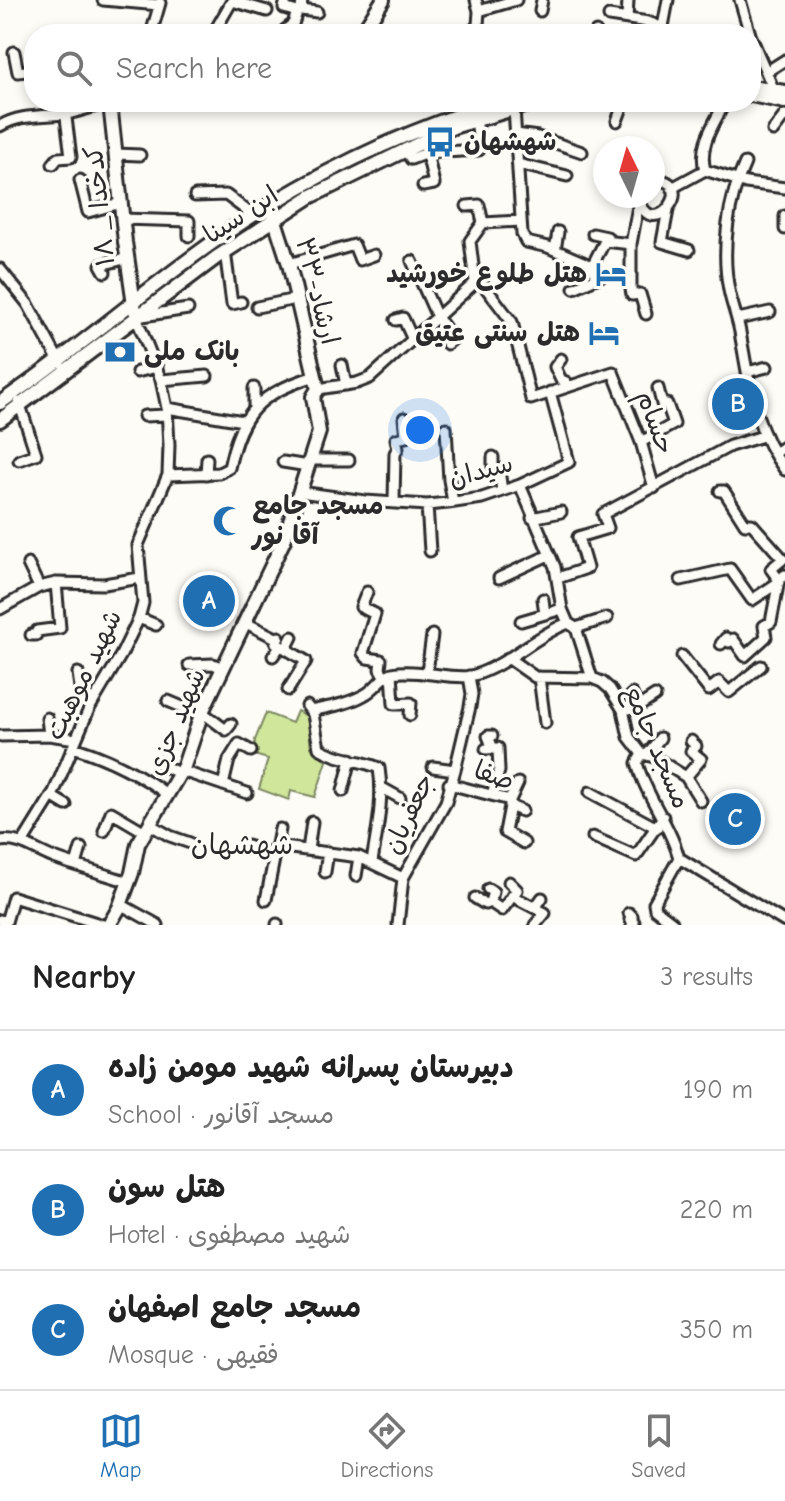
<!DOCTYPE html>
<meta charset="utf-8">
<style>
:root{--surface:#fff;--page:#f6f6f6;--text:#222;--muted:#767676;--line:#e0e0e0;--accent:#1f6fb2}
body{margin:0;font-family:"Comic Neue","Playpen Sans Arabic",sans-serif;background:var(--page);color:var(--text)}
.compass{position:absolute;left:593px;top:136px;width:72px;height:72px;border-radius:50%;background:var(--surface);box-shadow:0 4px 12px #0003;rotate:355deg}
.you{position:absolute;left:420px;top:430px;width:28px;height:28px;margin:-20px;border:6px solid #fff;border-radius:50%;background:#1a73e8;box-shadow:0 0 0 12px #1a73e833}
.badge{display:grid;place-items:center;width:52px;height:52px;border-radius:50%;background:var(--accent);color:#fff;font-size:26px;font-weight:700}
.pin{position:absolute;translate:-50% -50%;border:4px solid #fff;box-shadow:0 2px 8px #0006}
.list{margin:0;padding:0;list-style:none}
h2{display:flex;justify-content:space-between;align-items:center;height:104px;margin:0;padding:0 32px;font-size:34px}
h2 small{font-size:26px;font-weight:400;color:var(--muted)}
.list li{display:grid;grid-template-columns:52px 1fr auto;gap:24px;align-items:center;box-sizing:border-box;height:120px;padding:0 32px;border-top:2px solid var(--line)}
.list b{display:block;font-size:30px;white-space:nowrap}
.list p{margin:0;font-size:26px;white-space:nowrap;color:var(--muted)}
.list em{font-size:26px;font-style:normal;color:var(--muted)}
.icon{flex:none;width:44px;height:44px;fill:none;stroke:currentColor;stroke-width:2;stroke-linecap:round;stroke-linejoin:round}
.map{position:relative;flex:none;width:785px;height:925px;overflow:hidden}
.search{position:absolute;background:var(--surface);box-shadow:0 4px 12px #0003;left:24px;right:24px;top:24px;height:88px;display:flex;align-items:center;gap:20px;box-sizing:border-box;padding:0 28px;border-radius:32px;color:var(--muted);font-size:30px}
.sheet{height:464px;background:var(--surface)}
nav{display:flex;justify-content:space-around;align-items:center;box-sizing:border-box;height:112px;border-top:2px solid var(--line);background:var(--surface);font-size:22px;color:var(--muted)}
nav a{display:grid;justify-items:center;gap:4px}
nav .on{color:var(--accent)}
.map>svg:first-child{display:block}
</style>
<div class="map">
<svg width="785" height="925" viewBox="0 0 785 925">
<rect width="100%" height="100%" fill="#fdfcf7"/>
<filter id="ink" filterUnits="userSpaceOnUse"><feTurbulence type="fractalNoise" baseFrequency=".0125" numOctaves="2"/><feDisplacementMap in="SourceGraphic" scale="16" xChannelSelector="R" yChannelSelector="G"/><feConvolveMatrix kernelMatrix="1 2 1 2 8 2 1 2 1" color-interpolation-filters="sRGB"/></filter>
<g filter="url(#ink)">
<path fill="#cfe69b" stroke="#7d8863" stroke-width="2" d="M297,711L307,716L311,747L327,761L315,797L291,791L289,800L259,789L268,759L254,755L255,740L266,713L292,723Z"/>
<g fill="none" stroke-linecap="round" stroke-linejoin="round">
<g stroke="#2b2b2b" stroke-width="15">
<path id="street" d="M103,0L159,5
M286,0L284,8L297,12
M740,0L750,34
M301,10L317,12
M479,11L516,0
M540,11L542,0
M609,16L648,22L663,28
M627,19L628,0
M596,32L597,34
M662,32L668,0
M151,34L160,3
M193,34H194
M213,34L232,1L267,11
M284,34L285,30L293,24L297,12L301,10L302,0
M453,34L473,30L478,25L479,11L476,0
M751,37L775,93
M14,52L18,72L34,70
M766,72L785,60
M514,108L522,234L526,242L548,247L592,266L607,237L593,234
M617,121L624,102
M0,126C22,113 47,117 71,113C85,110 97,105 110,103
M773,131L785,115
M516,134L538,137L582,152
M405,150L411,159L427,153L479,150L475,102
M116,154L140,155
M745,163C728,200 721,250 729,290C732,306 739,321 741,338C750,386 754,429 785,470
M53,164L58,158L71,157L64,102
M518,164L567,176
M705,170L746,183L785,188
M80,180L88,212L121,203
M423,186L434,184L427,153
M672,188L705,170C698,145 714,124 725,102
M195,196L226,195L254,216
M639,199C652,245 702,180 653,179
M639,201L631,244V289L632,295L640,294L646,314
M467,206L479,205L483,223
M668,210L662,242L689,250
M785,216V229
M122,219L189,221V236
M483,223L521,221
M605,241L631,244
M555,250L558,232
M225,251L232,304L241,302
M412,261L437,317L453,339L447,344
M289,264L354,245L360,260L374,255
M0,269L28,304L60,363
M105,272L101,265L128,258
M475,282L470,241L483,223
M574,288L601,276L594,272L592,266
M257,307L296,299
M738,319L770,312
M396,320L403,318L413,340
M561,359L555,367L561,380L566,382L567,387
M342,365L346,385
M137,372L157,367
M747,372L767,367
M161,380L207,376
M318,389L357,383L370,378L479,279L512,322L531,399L613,372L641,442L654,488
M167,408L243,421
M254,408V388
M144,416L167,415
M446,428L449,480L453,502
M641,442L674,424L667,404H662L658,388
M774,453L785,446
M493,457V470L500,477L502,491
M19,460L36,454L19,402
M310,460H349
M283,462L308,466
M206,474L207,459
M168,475L219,473L229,468C241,410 260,394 315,376
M520,485L555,567L562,609L568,623L576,628L592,678
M720,491H724L745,524H752L783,559L771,569L779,580
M300,492L365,501L427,505L448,503L482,498L520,485L569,462L550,392
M394,501L395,453L398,448L396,439L406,437L404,418
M427,505L430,551
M532,518L561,512
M28,564L39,587
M499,578L549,555
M558,578L587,568L578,537L608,528L603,514L730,446L763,436
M681,580L730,569L752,600L779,582
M367,592L361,607L375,614L363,653L367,658L381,660L380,669L384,676
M543,599L545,614
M0,609L39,587L56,583L104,584L140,578
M139,618L156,625
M521,621L562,609
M244,622L278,639
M576,628L607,618
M31,635H36L37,631L60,628L56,583
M279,637L276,643L306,661L288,690
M721,644L726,638L729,642L733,639L745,656L766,637L764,626L771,622L779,580L785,575
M286,649L292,637
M273,656L280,646
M682,656L709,690L719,682L729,692L761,666
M508,658L535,677L592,678L602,682L610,689L623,710L629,737L642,754
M189,665L213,664L223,668
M427,672L432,635
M78,673L81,695L94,700
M392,673L394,704L411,703L410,715
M539,677L545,723
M632,694L638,707
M168,701L201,715
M307,706L313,714L319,748C338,760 359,759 379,768C384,800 377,830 372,862
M623,710L638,707L655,696
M311,711C329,707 348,704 364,695C375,690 383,675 392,673C415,668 453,680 471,676C506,667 534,636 568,623
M202,712L226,730L231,724
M47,718L49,735
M1,736L49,735L76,739
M492,736H488L493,749
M73,747C108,758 139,773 168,795
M486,749L498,748L499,771L492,795
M642,754L637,763C646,797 670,824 679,858L785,922
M642,754L654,757L686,777L701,801
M647,755L660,738
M159,763L180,774
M433,767L455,770
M182,771L247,793
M686,777L701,759L691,751L696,746L691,741
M449,784L510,800V806L522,811
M223,785L229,760L239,744L251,751
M382,788L400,798
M343,791L351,759
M590,792L657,828
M51,796L66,805
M510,800L518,783
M510,806L505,832L524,843
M149,824L170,836L190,843
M104,831L111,812L145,832
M593,837L636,856L663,817
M0,841C21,838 35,851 54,858C79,867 104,874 129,882
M23,842L54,792L89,709L121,655L139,618L143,603L138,545L168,475L169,445L167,408L161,380L136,317L188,309
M247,846L275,855
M276,846L359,857L403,878
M308,850L312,822
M76,865L81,848
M325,872L328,852
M356,876L359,857
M488,889L493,892L490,902
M512,896L545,913L535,925
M475,898L485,904L490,902L502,910L517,890L509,882
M266,900L280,829
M120,904L158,925
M535,908L542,898
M629,913L632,916L630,919L634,922L632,925
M0,920L6,922L13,897L103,925
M277,925V924
M398,925L403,878L446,802L455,770L470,707L472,694L469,676
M670,925L672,922L655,909L654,903L679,858"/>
</g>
<g stroke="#2b2b2b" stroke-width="18">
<path id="secondary" d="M361,34L383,0
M751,87L785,92
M751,95L785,102
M114,102L110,103L125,242L135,311
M0,403C92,340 175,262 271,204C342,161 419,126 499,102
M0,420L217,257L310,197L453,127L537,102
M109,925L119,908L132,873L138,844L184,766L202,712L284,540L319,432L313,397L318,389L289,264L270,205"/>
</g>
<use href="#street" stroke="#fdfcf7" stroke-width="9"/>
<use href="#secondary" stroke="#fdfcf7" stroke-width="12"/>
</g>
</g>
<defs>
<g id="bus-bare" transform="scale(2.4)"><path d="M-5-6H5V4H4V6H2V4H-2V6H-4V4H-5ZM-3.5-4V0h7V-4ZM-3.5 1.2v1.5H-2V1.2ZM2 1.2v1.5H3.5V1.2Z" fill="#1f6fb2" stroke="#fdfcf7" stroke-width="2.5" paint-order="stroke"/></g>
<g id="hotel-bare" transform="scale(2.4)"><path d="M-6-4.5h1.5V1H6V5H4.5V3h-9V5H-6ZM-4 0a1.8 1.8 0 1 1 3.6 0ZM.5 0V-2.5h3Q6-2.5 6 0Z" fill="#1f6fb2" stroke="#fdfcf7" stroke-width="2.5" paint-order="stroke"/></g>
<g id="bank-bare" transform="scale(2.4)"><path d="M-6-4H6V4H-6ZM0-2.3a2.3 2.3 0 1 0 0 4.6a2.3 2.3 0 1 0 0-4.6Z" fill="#1f6fb2" stroke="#fdfcf7" stroke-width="2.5" paint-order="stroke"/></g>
<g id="mosque-bare" transform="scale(2.4)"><path d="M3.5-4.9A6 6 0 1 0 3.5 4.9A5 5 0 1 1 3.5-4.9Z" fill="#1f6fb2" stroke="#fdfcf7" stroke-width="2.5" paint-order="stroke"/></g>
</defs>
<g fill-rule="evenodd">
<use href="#bus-bare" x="440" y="142"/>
<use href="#hotel-bare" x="611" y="274"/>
<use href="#hotel-bare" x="604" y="333"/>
<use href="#bank-bare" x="120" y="352"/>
<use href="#mosque-bare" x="228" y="521"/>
</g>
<g text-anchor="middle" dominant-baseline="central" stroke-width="7" stroke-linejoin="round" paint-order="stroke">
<g font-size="26" font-weight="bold" fill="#2b2b2b" stroke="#fdfcf7" text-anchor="start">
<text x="464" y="142">شهشهان</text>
<text x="587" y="274" text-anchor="end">هتل طلوع خورشید</text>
<text x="580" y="333" text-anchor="end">هتل سنتی عتیق</text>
<text x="144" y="352">بانک ملی</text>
<text x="252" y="506">مسجد جامع<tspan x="252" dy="30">آقا نور</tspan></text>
</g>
<g font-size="26" fill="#2b2b2b" stroke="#fdfcf7">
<text transform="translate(100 206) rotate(-96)">۱۸ _ کدخدا</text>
<text transform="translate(241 215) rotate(-33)">ابن سینا</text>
<text transform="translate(317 291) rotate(76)">۳۳-ارشاد</text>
<text transform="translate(655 422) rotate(70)">حسام</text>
<text transform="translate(481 471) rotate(-15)">سیدان</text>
<text transform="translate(84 675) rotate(-64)">شهید موهبت</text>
<text transform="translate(176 722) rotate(-67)">شهید جزی</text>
<text transform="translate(657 747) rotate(67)">مسجد جامع</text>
<text transform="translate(494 776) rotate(20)">صفا</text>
<text transform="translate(409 814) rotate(-65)">جعفریان</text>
</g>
<g font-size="28" fill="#2b2b2b" stroke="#fdfcf7">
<text x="242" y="845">شهشهان</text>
</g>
</g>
</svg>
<svg class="compass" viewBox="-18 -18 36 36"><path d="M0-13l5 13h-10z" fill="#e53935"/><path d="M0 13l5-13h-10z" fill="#767676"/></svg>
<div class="you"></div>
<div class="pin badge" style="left:209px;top:601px">A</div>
<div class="pin badge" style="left:738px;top:404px">B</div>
<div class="pin badge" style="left:735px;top:819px">C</div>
<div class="search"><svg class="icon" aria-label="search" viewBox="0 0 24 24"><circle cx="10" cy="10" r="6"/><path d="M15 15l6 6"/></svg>Search here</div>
</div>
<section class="sheet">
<h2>Nearby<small>3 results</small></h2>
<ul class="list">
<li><span class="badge">A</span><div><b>دبیرستان پسرانه شهید مومن زاده</b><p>School · مسجد آقانور</p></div><em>190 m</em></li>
<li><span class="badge">B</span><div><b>هتل سون</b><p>Hotel · شهید مصطفوی</p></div><em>220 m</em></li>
<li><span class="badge">C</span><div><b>مسجد جامع اصفهان</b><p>Mosque · فقیهی</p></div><em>350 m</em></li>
</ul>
</section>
<nav>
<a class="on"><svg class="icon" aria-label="map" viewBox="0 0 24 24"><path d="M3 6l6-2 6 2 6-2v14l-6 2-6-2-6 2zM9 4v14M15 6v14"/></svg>Map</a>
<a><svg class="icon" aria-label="directions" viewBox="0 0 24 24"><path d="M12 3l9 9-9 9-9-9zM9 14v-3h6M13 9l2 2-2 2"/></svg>Directions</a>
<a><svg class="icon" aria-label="saved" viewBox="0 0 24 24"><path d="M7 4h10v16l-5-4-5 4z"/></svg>Saved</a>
</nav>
